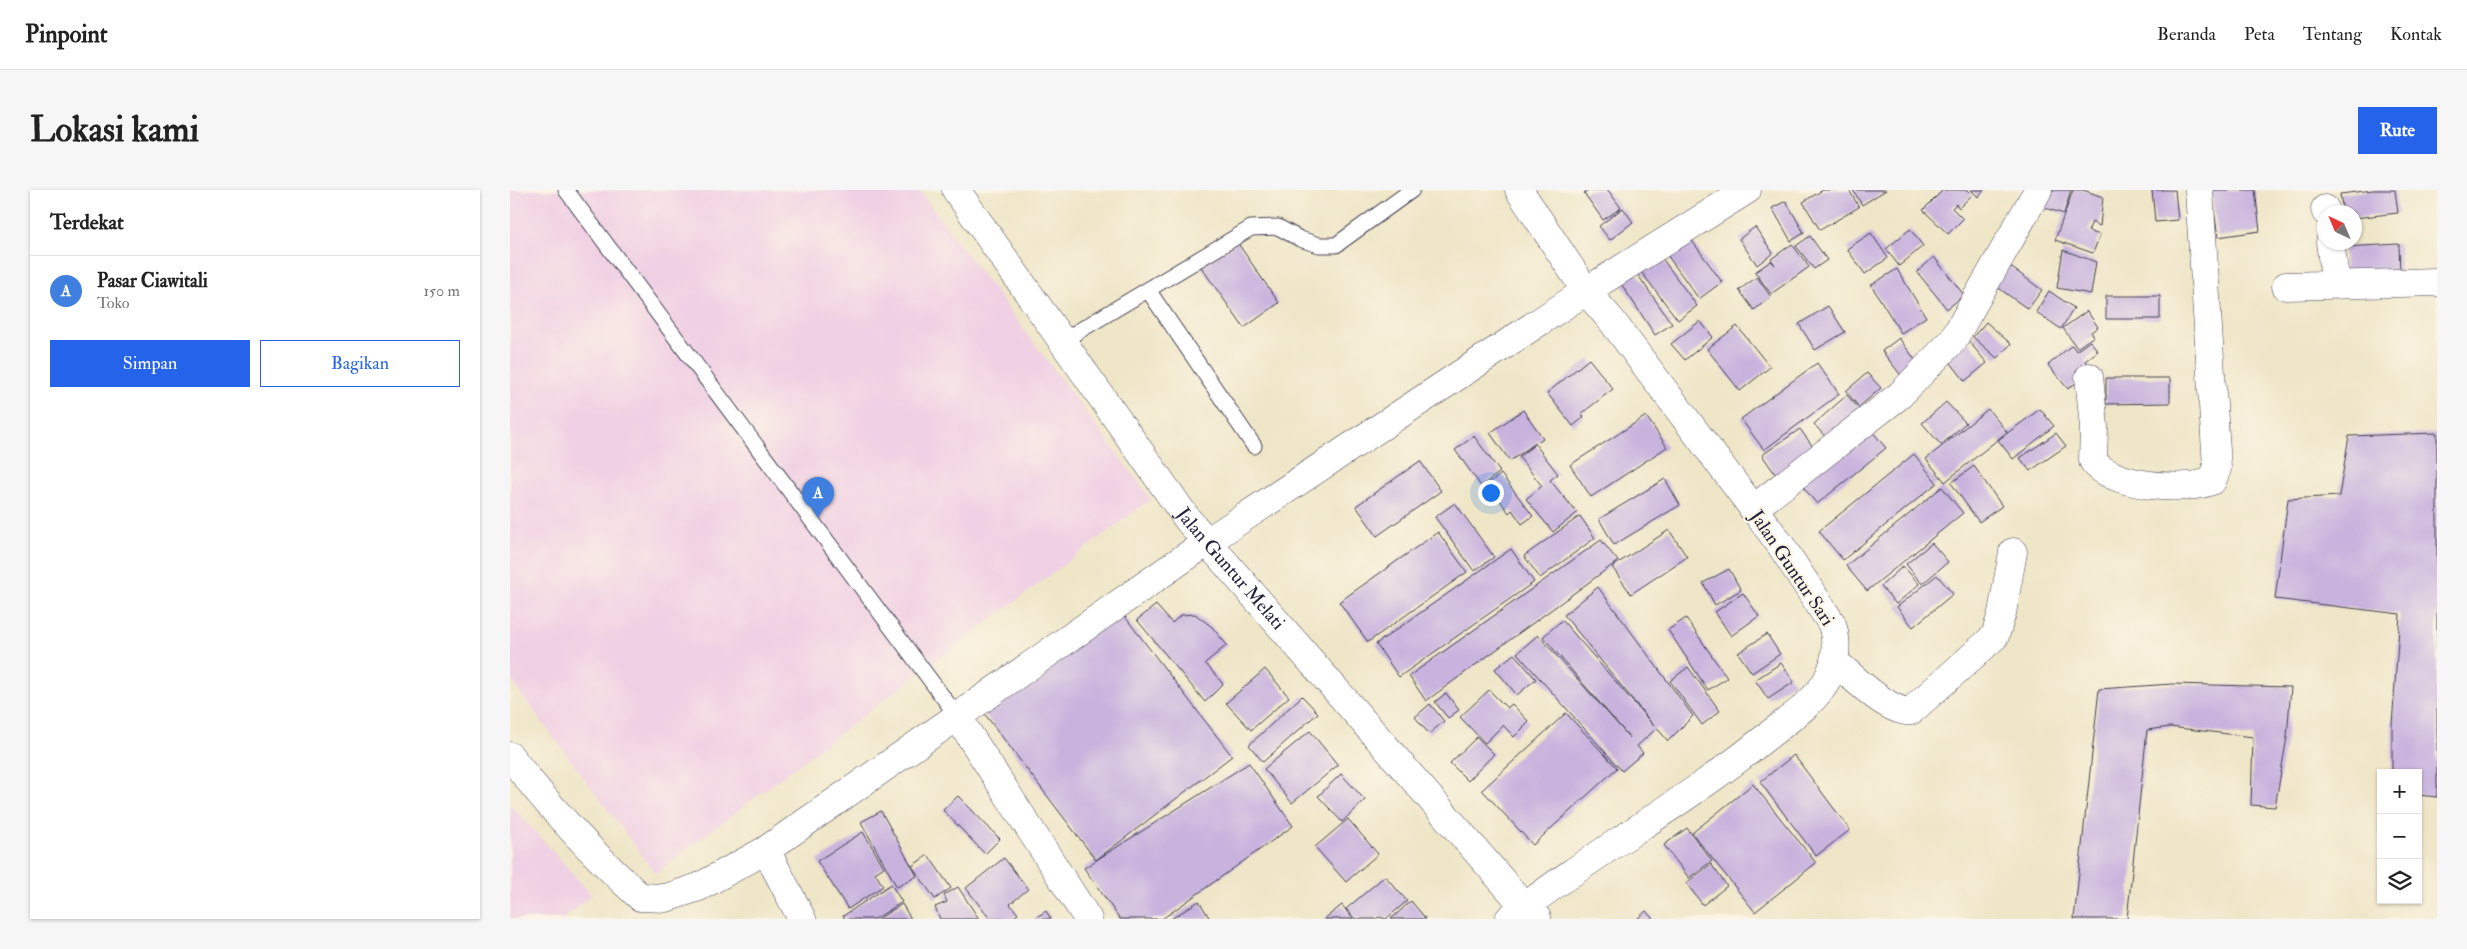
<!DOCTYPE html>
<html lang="id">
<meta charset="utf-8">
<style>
:root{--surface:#fff;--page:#f6f6f6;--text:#222;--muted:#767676;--line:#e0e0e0;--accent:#2563eb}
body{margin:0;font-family:"IM FELL Double Pica",serif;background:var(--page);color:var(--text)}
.controls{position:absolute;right:15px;bottom:15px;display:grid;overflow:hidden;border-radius:0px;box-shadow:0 1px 4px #0004}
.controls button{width:45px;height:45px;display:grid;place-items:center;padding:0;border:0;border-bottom:1px solid var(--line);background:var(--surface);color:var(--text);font:25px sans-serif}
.compass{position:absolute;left:1807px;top:15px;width:45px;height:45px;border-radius:50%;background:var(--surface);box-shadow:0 1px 4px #0004;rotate:316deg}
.you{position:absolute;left:980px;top:302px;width:18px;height:18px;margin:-12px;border:4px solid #fff;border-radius:50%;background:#1a73e8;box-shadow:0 0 0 8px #1a73e833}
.badge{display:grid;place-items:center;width:32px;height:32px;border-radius:50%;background:var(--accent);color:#fff;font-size:16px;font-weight:700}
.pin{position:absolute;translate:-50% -41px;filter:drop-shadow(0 1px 2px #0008)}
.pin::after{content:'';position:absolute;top:26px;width:18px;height:15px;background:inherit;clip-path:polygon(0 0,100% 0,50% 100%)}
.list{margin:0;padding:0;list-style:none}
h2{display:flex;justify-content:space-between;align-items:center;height:65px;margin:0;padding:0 20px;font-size:21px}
h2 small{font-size:16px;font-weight:400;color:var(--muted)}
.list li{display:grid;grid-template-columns:32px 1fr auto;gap:15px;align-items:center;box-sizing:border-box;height:70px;padding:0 20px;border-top:1px solid var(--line)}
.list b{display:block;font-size:19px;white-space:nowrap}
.list p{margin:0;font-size:16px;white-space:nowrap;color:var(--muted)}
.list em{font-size:16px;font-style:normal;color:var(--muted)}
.actions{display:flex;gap:10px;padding:15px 20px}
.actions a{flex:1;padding:11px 0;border:1px solid var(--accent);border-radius:0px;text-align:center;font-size:18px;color:var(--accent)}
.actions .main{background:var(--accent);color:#fff}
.icon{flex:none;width:28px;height:28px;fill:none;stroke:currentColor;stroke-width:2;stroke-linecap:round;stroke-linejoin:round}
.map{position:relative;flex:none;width:1927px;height:729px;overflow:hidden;border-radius:0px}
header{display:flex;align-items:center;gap:30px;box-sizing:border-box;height:70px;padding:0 25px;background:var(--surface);border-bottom:1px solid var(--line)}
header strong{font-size:24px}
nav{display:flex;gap:28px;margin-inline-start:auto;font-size:18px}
.intro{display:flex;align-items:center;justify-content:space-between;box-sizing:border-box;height:120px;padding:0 30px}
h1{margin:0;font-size:35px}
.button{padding:12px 22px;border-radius:0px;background:var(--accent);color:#fff;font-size:18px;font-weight:700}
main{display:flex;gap:30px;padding:0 30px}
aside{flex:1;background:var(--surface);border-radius:0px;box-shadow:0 1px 4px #0004}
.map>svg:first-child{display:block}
</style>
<header>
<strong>Pinpoint</strong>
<nav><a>Beranda</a><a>Peta</a><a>Tentang</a><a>Kontak</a></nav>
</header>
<div class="intro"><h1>Lokasi kami</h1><a class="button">Rute</a></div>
<main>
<aside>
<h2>Terdekat<small></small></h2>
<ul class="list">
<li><span class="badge" style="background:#3f7fe0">A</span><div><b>Pasar Ciawitali</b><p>Toko</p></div><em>150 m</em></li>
</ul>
<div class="actions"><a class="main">Simpan</a><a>Bagikan</a></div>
</aside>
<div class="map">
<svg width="1927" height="729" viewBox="0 0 1927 729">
<rect width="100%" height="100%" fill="#fcf5e5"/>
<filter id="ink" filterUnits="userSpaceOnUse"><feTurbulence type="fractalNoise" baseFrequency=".02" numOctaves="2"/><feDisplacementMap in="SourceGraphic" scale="10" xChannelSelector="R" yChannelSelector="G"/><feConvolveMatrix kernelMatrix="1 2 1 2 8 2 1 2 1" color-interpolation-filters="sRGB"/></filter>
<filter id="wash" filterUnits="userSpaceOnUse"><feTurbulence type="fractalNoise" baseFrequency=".0096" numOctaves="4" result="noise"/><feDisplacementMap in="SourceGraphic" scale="20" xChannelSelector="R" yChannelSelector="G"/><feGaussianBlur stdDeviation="1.12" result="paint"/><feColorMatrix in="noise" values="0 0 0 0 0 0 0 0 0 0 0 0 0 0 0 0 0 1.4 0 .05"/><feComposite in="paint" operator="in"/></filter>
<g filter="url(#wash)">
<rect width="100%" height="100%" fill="#efe6c8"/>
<path fill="#f0d0e4" d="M0,0H409L641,309L145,683L0,489Z
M0,614L82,705L54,729H0Z"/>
<g id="blocks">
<path fill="#c8b3de" d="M1078,0H1098L1111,18L1093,30L1074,3Z
M1313,0H1339L1349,17L1310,40L1293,12Z
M1343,0H1376L1352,15Z
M1433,0H1457L1462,5L1449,18L1446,14L1442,18L1453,29L1438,44L1413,20Z
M1461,0H1474L1468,7Z
M1531,0H1561L1554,24L1526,15Z
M1563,0H1573L1593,7L1590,36L1582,32L1578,41L1590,45L1583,63L1545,50Z
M1642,0H1665L1668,30L1645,32Z
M1701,0H1745L1750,41L1708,47Z
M1863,0H1885L1888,23L1844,28V22H1833L1830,4Z
M1276,11L1294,43L1281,51L1262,18Z
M1113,18L1123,32L1100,50L1089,36Z
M1245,37L1263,63L1247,75L1229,49Z
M1400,39L1413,56L1389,76L1376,59Z
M1175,41L1212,92L1189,109L1152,58Z
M1361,43L1378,68L1355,84L1337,59Z
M1300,46L1317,70L1304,79L1286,56Z
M727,52L769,113L734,138L691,77Z
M1282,54L1299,77L1261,104L1245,82L1261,71L1265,75L1261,69Z
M1889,54L1890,86L1835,88L1834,57Z
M1146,60L1187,116L1168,130L1126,75Z
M1553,60L1586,72L1581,104L1547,98Z
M1424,67L1454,105L1437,119L1407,82Z
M1494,72L1532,100L1518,119L1480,92Z
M1123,78L1162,134L1145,145L1108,89Z
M1387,79L1416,127L1391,143L1361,95Z
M1247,87L1261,107L1244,120L1229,100Z
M1539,101L1564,118L1551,139L1526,122Z
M1596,106H1650V129H1596Z
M1318,116L1335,142L1305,160L1289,134Z
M1577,121L1588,137L1581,142L1584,146L1567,158L1553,138Z
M1190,131L1203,147L1175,170L1161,154Z
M1476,132L1501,154L1487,168L1463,147Z
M1227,136L1260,177L1230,201L1197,159Z
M1455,147L1477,173L1455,191L1434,164Z
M1389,148L1409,175L1393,188L1372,161Z
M1580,151L1588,161L1575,171L1582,180L1558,199L1538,175L1562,155L1566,161Z
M1079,169L1103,199L1071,224L1074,227L1063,236L1037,203Z
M1307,173L1329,204L1254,260L1231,229Z
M1357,183L1371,198L1349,217L1336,201Z
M1596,188H1660V213L1596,214Z
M1337,205L1350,220L1317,249L1304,234Z
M1436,212L1456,233L1431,255L1412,233Z
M1478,219L1497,242L1435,292L1416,269Z
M1530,219L1544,236L1503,269L1488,250Z
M1013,220L1033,248L1000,271L980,243Z
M1136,226L1157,257L1081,307L1060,275Z
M1355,233L1376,258L1307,314L1286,288Z
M1290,239L1306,261L1268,288L1252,265Z
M1546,243L1556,256L1520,281L1510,268Z
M1927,243V607L1908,605V583H1882V535L1890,424L1765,409L1778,309L1829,306L1839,246Z
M964,246L990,282L971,296L945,260Z
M1025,254L1048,284L1040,290L1067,323L1043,342L1016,309L1032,296L1009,267Z
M1404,264L1427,293L1333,370L1309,341Z
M910,271L931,301L867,346L846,316Z
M1464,276L1492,316L1469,332L1441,293Z
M991,284L1023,326L1012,334L1002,320L999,323L978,294Z
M1155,289L1170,315L1104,355L1089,329Z
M1432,297L1453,323L1357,401L1336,376Z
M945,313L984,367L964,381L925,327Z
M1070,326L1085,348L1030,388L1014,366Z
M1159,340L1177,367L1121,404L1102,377Z
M928,342L957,382L858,452L829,412Z
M1091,350L1108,371L916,511L899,486Z
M1422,353L1438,372L1412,394L1396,374Z
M1001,359L1024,392L889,487L866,454Z
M1393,376L1409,394L1386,414L1371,396Z
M1219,379L1231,400L1205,415L1193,393Z
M1427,385L1443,404L1403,437L1387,417Z
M1088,397L1183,526L1158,551L1147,538L1127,556L1133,563L1112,581L1007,463L1028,445L1120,548L1033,447L1052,430L1144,536L1054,425Z
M1233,403L1249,426L1221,446L1205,422Z
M646,415L662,433L671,425L685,424L702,437L717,455L695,473L713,494L695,512L627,430Z
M609,419L722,566L586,670L474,523Z
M1176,428L1217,488L1198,500L1158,440Z
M1257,444L1270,464L1242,483L1228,463Z
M1004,464L1026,489L1007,505L985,479Z
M1271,473L1284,492L1258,509L1245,490Z
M1178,477L1210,521L1192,535L1160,491Z
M755,479L779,507L741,540L716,513Z
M1662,494L1781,497L1777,547L1765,617L1741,615L1743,547L1660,537L1637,540L1617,729H1564L1589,499Z
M979,500L997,518L1002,514L1019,532L1004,547L993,535L975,553L950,527Z
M936,503L949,520L938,528L925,512Z
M792,506L808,523L753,572L739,555Z
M920,514L934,531L919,544L905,527Z
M1056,523L1107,578L1023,655L972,600Z
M800,541L828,575L782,613L754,579Z
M967,547L984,564L958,591L940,573Z
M1284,565L1340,640L1306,666L1250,592Z
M739,573L783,636L652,729H610L574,678Z
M831,584L855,610L832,632L808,606Z
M1243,594L1306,673L1245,722L1182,643Z
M448,606L490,649L475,664L433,620Z
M371,621L407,686L387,697L351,632Z
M838,629L868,664L836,692L805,657Z
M1177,638L1202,671L1179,688L1154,655Z
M353,642L374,677L365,683L373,696L338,719L307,671Z
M418,665L441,698L425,709L402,676Z
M494,668L518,699L500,714L508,724L501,729H480L456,698Z
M1201,674L1217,696L1193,715L1176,693Z
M875,686L897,711L876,729L869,727L866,729H845L836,719Z
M381,694L392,712L365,729H335L333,726Z
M448,697L469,729H430L425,717L437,712L434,705Z
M689,711L700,729H661Z
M901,711L916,729H881Z
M392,714L401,729H368Z
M832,715L843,729H814Z
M536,721L541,729H524Z
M1136,721L1143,729H1127Z"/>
</g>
</g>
<g filter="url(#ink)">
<use href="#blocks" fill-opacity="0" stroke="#413f50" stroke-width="1"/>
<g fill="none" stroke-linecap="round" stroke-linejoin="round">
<g stroke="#413f50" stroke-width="17">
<path id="service" d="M56,0L447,526
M638,100L744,256
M552,151L741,38L768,37L790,49L809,55H826L902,0"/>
</g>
<g stroke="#413f50" stroke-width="29">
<path id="minor" d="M1815,19L1816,22
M1820,52L1826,95
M1776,96L1927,92
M1579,187L1584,237L1583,271C1603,297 1673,302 1702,291L1707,279L1706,261L1689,0
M1243,319L1390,205L1443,150L1528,0
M1324,471C1341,485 1379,524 1401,521L1485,446L1492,423L1503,362
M447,526L578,729
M0,566C39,617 83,664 130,707L156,708L189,697L256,660L697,352L1076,101L1237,0
M256,660L292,729"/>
</g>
<g stroke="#413f50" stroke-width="29">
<g id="tertiary">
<path id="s1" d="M446,0L678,330L1015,717L1027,728"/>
<path d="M999,729C1081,664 1174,614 1255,548C1276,531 1302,515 1316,492C1327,473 1328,454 1322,434L1270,354L1102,131L1076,101L1009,0"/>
</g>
</g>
<use href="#service" stroke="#fff" stroke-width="15"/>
<use href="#minor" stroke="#fff" stroke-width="28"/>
<use href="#tertiary" stroke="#fff" stroke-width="28"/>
</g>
</g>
<g text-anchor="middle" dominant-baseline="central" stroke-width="4.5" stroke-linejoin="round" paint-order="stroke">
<g font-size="19" fill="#22223b" stroke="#fcf5e5">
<text stroke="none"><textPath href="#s1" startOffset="468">Jalan Guntur Melati</textPath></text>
<text transform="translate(1282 378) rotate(56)">Jalan Guntur Sari</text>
</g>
</g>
</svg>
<div class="controls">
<button>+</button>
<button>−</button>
<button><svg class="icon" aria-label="layers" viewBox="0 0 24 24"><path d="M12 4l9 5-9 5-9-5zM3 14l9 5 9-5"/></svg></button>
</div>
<svg class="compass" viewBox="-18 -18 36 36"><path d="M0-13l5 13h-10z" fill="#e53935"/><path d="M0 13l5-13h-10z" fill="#767676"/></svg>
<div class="you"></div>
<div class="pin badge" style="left:308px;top:328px;background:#3f7fe0">A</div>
</div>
</main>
